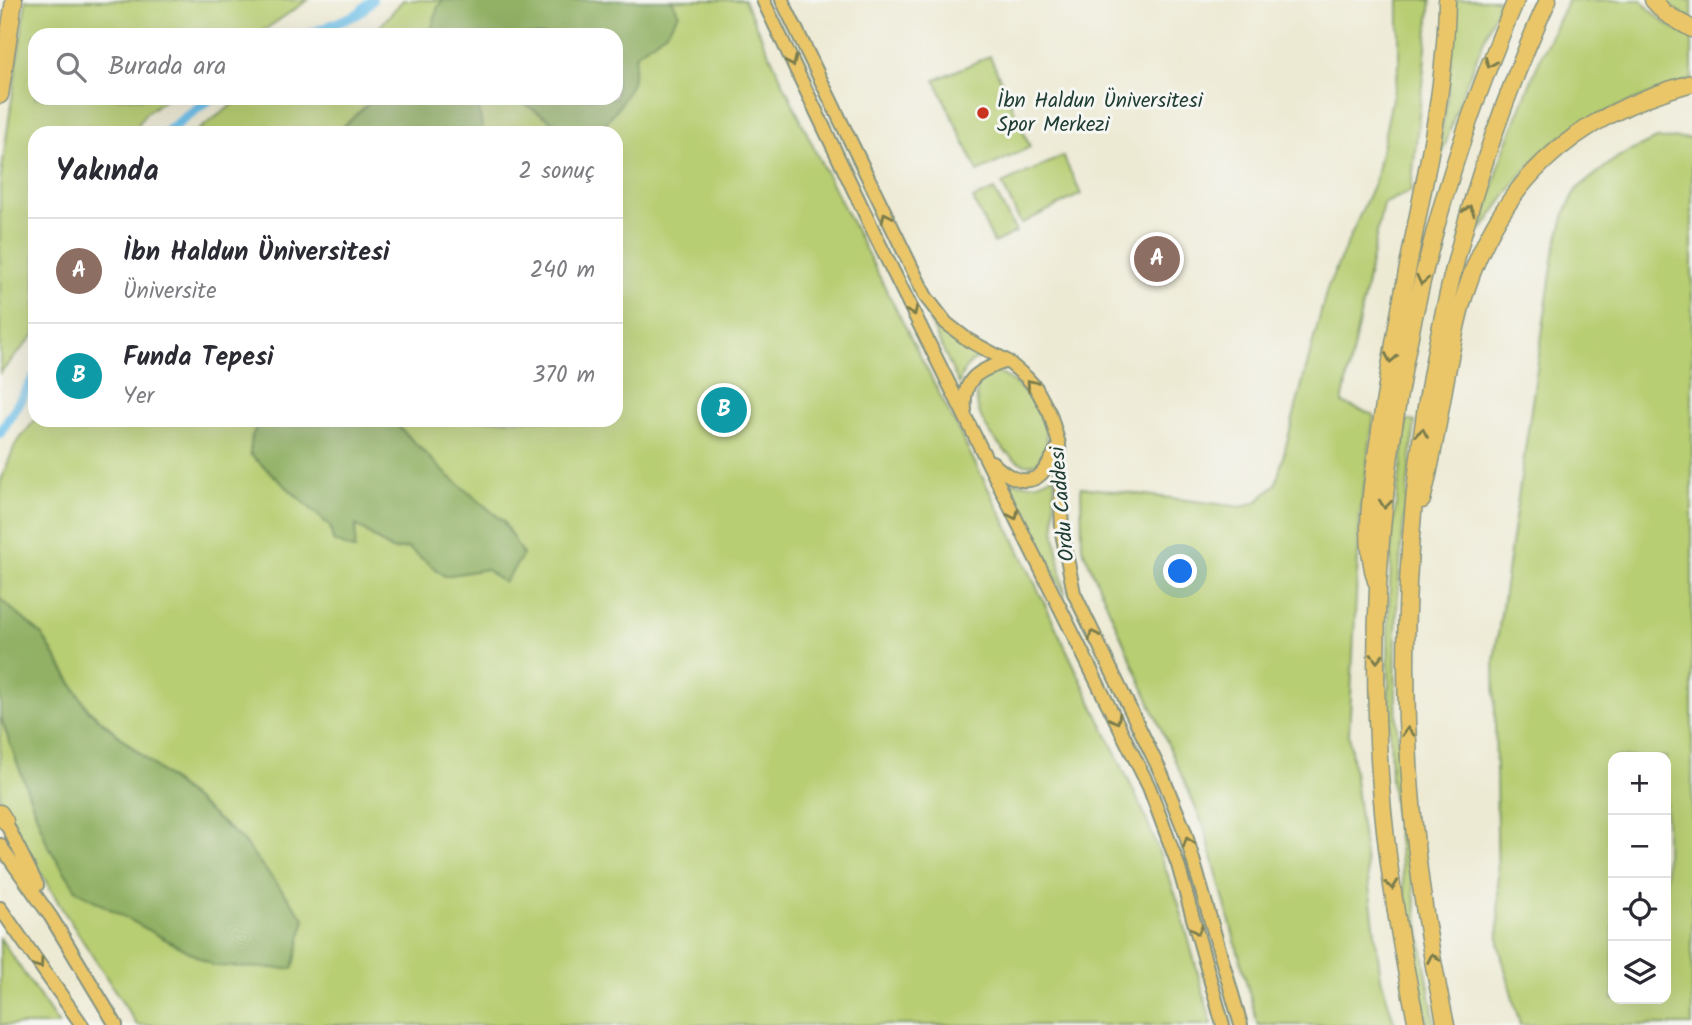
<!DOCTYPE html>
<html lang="tr">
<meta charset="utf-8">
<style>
:root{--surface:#fff;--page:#f2f2f3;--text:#2b2b33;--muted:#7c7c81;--line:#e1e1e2;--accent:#c8321e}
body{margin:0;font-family:Kalam,sans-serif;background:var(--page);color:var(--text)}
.controls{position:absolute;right:21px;bottom:21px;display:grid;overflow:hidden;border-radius:14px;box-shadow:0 7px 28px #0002}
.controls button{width:63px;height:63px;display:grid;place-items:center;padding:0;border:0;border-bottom:2px solid var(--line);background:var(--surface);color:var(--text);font:35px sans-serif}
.you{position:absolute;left:1181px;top:572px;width:24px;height:24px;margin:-18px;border:5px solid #fff;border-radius:50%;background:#1a73e8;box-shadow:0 0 0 10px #1a73e833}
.badge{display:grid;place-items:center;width:46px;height:46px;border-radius:50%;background:var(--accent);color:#fff;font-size:23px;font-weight:700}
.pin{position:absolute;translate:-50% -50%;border:4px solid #fff;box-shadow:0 2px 7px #0006}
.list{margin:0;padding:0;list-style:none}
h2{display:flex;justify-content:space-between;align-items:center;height:91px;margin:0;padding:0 28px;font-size:30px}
h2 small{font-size:23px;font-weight:400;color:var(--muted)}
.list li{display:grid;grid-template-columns:46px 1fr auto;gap:21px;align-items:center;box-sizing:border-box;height:105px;padding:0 28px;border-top:2px solid var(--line)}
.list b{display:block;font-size:26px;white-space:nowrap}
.list p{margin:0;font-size:23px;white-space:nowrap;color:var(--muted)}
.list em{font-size:23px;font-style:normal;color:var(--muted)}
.icon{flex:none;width:38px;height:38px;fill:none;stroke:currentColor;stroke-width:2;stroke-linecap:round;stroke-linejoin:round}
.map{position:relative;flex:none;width:1692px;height:1025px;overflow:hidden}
.search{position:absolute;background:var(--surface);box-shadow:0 7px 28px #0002;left:28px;top:28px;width:595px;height:77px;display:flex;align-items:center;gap:18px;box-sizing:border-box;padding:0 24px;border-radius:21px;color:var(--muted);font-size:26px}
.panel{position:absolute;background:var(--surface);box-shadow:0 7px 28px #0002;left:28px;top:126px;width:595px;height:301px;border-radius:21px}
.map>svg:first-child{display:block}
</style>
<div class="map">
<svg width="1692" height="1025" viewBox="0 0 1692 1025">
<rect width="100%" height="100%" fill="#f6f6f2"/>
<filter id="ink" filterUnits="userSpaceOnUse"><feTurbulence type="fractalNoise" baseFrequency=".0143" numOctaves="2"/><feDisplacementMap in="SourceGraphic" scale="14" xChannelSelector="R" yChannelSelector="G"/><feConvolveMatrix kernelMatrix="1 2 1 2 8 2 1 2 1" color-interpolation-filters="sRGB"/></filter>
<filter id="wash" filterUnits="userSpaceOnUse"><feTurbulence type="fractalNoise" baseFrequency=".00686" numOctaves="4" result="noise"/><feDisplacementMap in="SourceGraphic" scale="28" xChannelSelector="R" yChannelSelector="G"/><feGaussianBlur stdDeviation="1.57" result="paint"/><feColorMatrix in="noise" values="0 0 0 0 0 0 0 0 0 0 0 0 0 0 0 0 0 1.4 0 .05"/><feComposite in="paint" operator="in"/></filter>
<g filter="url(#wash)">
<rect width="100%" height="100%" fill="#edead4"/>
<path fill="#b8ce73" stroke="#6c8654" stroke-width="2" fill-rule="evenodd" d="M26,0H308L257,35H35V98H167L145,114L133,133H35V334L0,373V183Z
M403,0H744L821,163L1014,539L1143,811L1178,901L1212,1025H137L61,907L0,803V716L48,846L241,839L88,709L42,635L0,599V483L15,445L35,420H260L252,436L250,454L330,526L356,525L391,550L408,548L445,576L486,569L443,471L392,420H616V133H194L242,98H616V35H362L377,30Z
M1399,0H1431L1411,191L1383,204L1342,403L1374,415L1360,517L1349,734L1381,978L1395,1025H1258L1204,827L1082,547L1081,487L1242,507L1258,501L1276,484L1327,289L1375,181L1399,66Z
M1456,0H1500L1460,99L1433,182L1447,101Z
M1568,0H1642C1655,17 1672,30 1692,37V79C1646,97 1588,114 1549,146C1522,169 1502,202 1481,231L1503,152L1542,54Z
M1665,0H1692V20L1671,7Z
M990,56L1030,147L978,172L935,80Z
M1692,138V1025H1520L1499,946L1494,661L1554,253L1566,210L1577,189L1618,157L1656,139ZM1613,757H1666V999H1613Z
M1063,156L1081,194L1021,224L1002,184Z
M994,190L1016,232L994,243L973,199Z
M929,320L985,355C970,360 963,369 959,384Z
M992,372C1022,375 1063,437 1040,460C1020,479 987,432 981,417C976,405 975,393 978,380Z
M1407,420L1415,422C1407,493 1398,563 1396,634C1392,766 1413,895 1435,1025H1428L1410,938L1391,780L1388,637L1392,534Z
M1054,475L1055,535L1065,595L1006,480C1026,485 1037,487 1054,475Z
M0,938L59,1025H0Z"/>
<path fill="#92b165" stroke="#58774c" stroke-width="2" d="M443,0H672L679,14L666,32L636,54L632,83L620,105L603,126L589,131H568L515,98H616V35H430L438,6Z
M380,98H480L478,103L483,133H336L369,103Z
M260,420H392L443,471L503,521L523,555L504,583L486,569L445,576L408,548L392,550L356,525L355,550L333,541L330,526L250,454L252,436Z
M0,599L42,635L88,710L241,839L305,919L293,969L214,966L77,891L48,846L0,716Z"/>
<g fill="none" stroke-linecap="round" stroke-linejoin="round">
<path stroke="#6ec1ea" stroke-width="10" d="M308,35L358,14L372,0
M165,133L211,98
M0,433L35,376"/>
</g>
</g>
<g filter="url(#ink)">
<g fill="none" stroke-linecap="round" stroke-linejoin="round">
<g stroke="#869484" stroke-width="16">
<path id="major" d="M763,0L879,243L1149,787L1178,865L1223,1025
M782,0L926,297L946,323L968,340L1007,361L1026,377L1036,388L1050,414L1059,444L1062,533L1074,593L1162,775L1185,832L1241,1025
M965,410C962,377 979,371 1007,361
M992,462C1003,474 1025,489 1041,474C1048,467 1053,455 1059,446
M5,821L37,885
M0,845L51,917L116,1025
M0,908L82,1025"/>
</g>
<g stroke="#869484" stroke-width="19">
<path id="highway" d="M1653,0L1665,13L1692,29
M0,95L14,0
M1422,500C1439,436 1444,371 1461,307C1495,185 1571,116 1692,83
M1376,581C1361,534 1374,472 1381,424C1391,357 1403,291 1416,225C1431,151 1446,76 1447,0
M0,813L5,821
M1417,1025C1402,954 1390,883 1383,811C1357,535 1406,254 1516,0
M1446,1025C1370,685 1402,318 1548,0"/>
</g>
<use href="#major" stroke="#eac669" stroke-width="12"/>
<use href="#highway" stroke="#eac669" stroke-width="16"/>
</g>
<defs><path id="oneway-chevron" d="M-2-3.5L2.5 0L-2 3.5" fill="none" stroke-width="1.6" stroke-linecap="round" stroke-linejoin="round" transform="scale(1.75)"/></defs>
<g stroke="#7a7b4c">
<use href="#oneway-chevron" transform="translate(792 62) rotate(65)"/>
<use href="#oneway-chevron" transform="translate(1490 63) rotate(112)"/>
<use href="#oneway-chevron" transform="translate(1469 210) rotate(-74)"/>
<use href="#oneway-chevron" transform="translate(886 217) rotate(-116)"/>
<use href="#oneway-chevron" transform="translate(1422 280) rotate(103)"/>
<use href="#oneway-chevron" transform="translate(913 311) rotate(64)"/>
<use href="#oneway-chevron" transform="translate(1391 358) rotate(100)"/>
<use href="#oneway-chevron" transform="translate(1031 384) rotate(-130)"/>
<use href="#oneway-chevron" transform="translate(1422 433) rotate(-81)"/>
<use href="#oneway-chevron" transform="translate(1385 504) rotate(96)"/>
<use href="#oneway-chevron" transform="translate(1014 515) rotate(64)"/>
<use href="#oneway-chevron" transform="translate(1093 635) rotate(-116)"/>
<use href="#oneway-chevron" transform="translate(1377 658) rotate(91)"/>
<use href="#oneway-chevron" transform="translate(1116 719) rotate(63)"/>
<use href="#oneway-chevron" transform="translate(1408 732) rotate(-92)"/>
<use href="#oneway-chevron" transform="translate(1188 842) rotate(-109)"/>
<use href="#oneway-chevron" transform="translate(1392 885) rotate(83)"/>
<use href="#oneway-chevron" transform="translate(1197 930) rotate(75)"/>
<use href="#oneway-chevron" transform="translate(1433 958) rotate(-101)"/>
<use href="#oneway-chevron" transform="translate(39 964) rotate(55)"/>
</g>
</g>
<circle fill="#c8321e" stroke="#f6f6f2" stroke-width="2.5" cx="983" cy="113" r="7"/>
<g text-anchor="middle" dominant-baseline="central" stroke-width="6" stroke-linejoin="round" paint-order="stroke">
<g font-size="21" fill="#1f3d34" stroke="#f6f6f2" text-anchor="start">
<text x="997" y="101">İbn Haldun Üniversitesi<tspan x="997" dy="24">Spor Merkezi</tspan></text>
</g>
<g font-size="21" fill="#1f3d34" stroke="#f6f6f2">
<text transform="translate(1063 504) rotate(-95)">Ordu Caddesi</text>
</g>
</g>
</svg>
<div class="controls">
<button>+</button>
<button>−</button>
<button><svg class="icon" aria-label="locate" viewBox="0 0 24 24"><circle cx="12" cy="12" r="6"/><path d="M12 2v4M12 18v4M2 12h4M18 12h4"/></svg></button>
<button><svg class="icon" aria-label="layers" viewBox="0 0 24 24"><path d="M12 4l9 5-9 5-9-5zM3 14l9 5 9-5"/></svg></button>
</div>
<div class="you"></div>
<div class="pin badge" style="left:1157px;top:259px;background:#8d6e63">A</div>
<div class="pin badge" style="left:724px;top:410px;background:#0f9aa8">B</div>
<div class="search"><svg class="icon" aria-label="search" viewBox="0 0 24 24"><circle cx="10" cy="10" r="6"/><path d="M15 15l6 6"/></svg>Burada ara</div>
<section class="panel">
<h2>Yakında<small>2 sonuç</small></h2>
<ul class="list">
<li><span class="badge" style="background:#8d6e63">A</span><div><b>İbn Haldun Üniversitesi</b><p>Üniversite</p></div><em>240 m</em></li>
<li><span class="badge" style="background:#0f9aa8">B</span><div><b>Funda Tepesi</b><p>Yer</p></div><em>370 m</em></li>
</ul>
</section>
</div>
